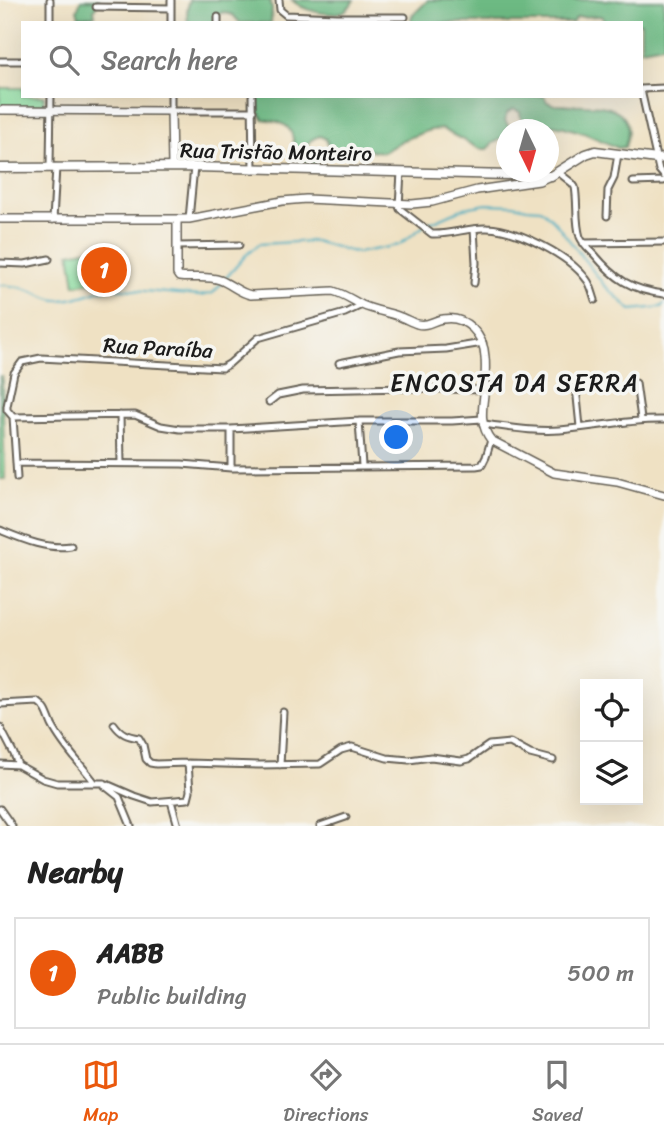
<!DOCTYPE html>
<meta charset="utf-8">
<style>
:root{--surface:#fff;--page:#f6f6f6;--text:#222;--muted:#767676;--line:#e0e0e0;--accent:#ea580c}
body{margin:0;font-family:Sriracha,sans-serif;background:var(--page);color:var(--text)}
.controls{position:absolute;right:21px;bottom:21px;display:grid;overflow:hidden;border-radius:0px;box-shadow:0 7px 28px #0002}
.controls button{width:63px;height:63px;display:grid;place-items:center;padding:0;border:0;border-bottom:2px solid var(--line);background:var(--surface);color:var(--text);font:35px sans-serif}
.compass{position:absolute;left:496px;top:119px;width:63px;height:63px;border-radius:50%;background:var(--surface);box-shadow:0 7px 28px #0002;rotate:175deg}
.you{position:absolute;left:397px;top:438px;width:24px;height:24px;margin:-18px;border:5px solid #fff;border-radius:50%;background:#1a73e8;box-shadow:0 0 0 10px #1a73e833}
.badge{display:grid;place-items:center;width:46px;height:46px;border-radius:50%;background:var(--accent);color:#fff;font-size:23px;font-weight:700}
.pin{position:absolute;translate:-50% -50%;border:4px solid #fff;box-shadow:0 2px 7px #0006}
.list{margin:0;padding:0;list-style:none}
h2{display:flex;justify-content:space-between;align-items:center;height:91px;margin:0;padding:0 28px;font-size:30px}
h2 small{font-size:23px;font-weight:400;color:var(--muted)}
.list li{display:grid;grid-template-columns:46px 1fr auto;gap:21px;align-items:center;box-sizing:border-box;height:112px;margin:0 14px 14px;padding:0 14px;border:2px solid var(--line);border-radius:0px}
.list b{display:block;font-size:26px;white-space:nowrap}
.list p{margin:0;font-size:23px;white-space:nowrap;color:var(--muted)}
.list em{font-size:23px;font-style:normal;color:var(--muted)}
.icon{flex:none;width:38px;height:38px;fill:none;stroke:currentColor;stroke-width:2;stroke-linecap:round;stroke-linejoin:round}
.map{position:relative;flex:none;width:664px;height:826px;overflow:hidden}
.search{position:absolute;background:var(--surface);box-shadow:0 7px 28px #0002;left:21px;right:21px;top:21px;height:77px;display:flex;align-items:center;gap:18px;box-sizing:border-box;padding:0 24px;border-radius:0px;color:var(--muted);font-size:26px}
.sheet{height:217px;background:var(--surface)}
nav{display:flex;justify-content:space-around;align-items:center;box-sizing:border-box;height:98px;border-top:2px solid var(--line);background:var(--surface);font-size:19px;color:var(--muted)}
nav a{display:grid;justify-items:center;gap:4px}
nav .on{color:var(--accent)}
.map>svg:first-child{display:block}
</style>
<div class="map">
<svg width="664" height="826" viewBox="0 0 664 826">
<rect width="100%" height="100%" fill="#f6f6f2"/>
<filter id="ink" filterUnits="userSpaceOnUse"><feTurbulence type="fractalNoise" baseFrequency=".0143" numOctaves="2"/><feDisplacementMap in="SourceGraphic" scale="14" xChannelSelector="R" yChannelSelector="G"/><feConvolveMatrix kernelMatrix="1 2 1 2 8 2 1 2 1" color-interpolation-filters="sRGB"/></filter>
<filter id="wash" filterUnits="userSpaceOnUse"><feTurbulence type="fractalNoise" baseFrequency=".00686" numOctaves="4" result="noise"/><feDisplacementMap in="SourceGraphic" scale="28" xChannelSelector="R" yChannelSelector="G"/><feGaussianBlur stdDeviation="1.57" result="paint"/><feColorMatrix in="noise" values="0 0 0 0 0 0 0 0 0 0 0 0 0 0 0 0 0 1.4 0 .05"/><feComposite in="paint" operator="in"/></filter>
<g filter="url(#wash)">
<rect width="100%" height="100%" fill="#efe1c3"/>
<path fill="#87da9b" stroke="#527b5c" stroke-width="2" d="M0,88H23V96H44L43,107L0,108Z
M91,249L97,281L75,285L70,253Z
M0,376H2L5,479H0Z"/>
<path fill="#6dba83" stroke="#446b50" stroke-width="2" d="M81,0H99L94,10L95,16L79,17L77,10Z
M189,0H270L272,9L271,23H240L233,15L222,12L216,18L215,23H188L187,13Z
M292,0H354C351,5 348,10 342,12C327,17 302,10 292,0Z
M428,0H528V3H535L544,0H664V45L641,49V23H607L601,16L577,17L572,23H410L412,16Z
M257,96H544L547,102L555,105C585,106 641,96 625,147L618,148L584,133L564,127L521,119L520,112L514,109L507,113L505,120L510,129L506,130V136L492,144L487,149H480L442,129L430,130L403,140L384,152C368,152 354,143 341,152L334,151L329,146L326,139L320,136C312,138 309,141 305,149L309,155L316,157L317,164C283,160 300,143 289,129C283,121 272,121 263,119L259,112Z"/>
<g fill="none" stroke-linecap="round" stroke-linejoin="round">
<path stroke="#41abc0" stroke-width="2" d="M225,279L246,255L259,244L314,241L357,253L399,245L425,225L464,208L487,204L514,205L527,208L541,209L555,222L604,285L631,310L661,307L664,304
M0,285C10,285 23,288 32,291C41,294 49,300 58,300C77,301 94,290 112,288L200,296L213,293L221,284"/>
</g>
</g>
<g filter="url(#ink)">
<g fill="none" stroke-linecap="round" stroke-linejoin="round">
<g stroke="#666156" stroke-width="9">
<path id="minor" d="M279,0L280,10L286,15L337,17H405
M96,7L171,8
M50,23V0
M171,23V0
M218,23V17
M0,61H23
M641,89L664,88
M641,90L659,170L664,176
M171,96V111H253
M252,96L253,170
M50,166L51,96
M401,172L399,206L400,209L432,234C451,235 469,227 487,228C517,229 569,255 587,280C591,285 593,294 595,300
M558,172L572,183L575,187C578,203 575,221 580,237C583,244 589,249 594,254C615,279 631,290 664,294
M633,182L664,181
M607,216L608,190L614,178L618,154
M189,219L194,167
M53,220L56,167
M583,243L664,242
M177,246L239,245
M0,263L25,264L49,259
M474,283L476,263L474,229
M339,363L399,351L446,349L483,343
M636,383L641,419
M576,387L580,427
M269,402L278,395L303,390L410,388L484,390
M120,415L121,463
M13,417L135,415L161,426L180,429H231L359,421H452L482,419
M359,421L362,466
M483,424C508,427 534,432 560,430C595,427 629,419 664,420
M231,429V468
M17,463L182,464L231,468L476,466L482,465L486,457L491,440
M17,478L13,417L7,410V406L14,373L22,362L41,358L222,368L229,364L258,338L345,313L362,305
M0,530C22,539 47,550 71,546
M0,704L38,702C47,708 48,716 52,725C63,747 81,764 95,783
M114,724C121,734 127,736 139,738L143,745L146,759L150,763L156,764L188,763L259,765L320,764L341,750L352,747L387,758L409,760L431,757L461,761L469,759L489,745L510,743L530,754L553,760
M0,727L14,754L18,765
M0,764L18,765L43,779L57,783H104L134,796L152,802L188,799L190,791L188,763
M280,765L283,712
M105,786L119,797L131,826
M171,801L178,826
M0,809L12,826
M320,826L346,817"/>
</g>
<g stroke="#666156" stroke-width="10">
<path id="tertiary" d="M0,110L171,111L172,167
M0,219H189L282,201L306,199L412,204L432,202L477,190L539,181L550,176
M177,219V274L179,277C193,279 206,275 220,280C231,284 239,293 251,295L333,291C344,294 352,300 362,305C373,310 386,312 398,316C404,318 411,322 417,324C428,327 433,320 443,319C466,315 484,335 485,357C486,366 485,375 485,384C484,404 477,422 491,440L554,473L617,482L664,495"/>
</g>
<g stroke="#666156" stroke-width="11">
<path id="secondary" d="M0,168L194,167L551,176L586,154L595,151L657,159L664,158"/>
</g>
<use href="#minor" stroke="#fff" stroke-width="5"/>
<use href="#tertiary" stroke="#fff" stroke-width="7"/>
<use href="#secondary" stroke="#fff" stroke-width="8"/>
</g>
</g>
<g text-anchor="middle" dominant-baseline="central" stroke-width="7" stroke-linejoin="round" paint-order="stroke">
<g font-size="21" fill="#1c1c1c" stroke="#f6f6f2">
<text transform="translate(276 152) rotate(1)">Rua Tristão Monteiro</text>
<text transform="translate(158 348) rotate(3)">Rua Paraíba</text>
</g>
<g font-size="24" letter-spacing="2" fill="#1c1c1c" stroke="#f6f6f2">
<text x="515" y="383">ENCOSTA DA SERRA</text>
</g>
</g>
</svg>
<div class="controls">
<button><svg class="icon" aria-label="locate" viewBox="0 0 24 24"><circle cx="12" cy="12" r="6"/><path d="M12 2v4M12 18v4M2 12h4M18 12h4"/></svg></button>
<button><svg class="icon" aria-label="layers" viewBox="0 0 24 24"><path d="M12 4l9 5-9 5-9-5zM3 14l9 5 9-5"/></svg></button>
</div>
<svg class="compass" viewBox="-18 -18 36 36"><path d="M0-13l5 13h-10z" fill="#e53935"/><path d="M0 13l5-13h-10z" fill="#767676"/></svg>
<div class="you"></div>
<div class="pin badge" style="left:104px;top:270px">1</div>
<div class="search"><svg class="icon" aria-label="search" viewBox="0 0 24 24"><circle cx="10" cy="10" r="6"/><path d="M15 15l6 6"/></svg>Search here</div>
</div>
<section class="sheet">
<h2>Nearby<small></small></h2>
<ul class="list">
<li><span class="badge">1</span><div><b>AABB</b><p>Public building</p></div><em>500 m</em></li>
</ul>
</section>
<nav>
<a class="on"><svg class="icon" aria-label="map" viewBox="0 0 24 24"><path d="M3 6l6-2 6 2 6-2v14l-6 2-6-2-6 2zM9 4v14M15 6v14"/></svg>Map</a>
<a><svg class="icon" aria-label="directions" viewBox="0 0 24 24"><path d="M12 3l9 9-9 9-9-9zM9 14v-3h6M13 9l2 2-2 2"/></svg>Directions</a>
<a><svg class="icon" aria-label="saved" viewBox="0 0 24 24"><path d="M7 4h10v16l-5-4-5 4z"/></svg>Saved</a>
</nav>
